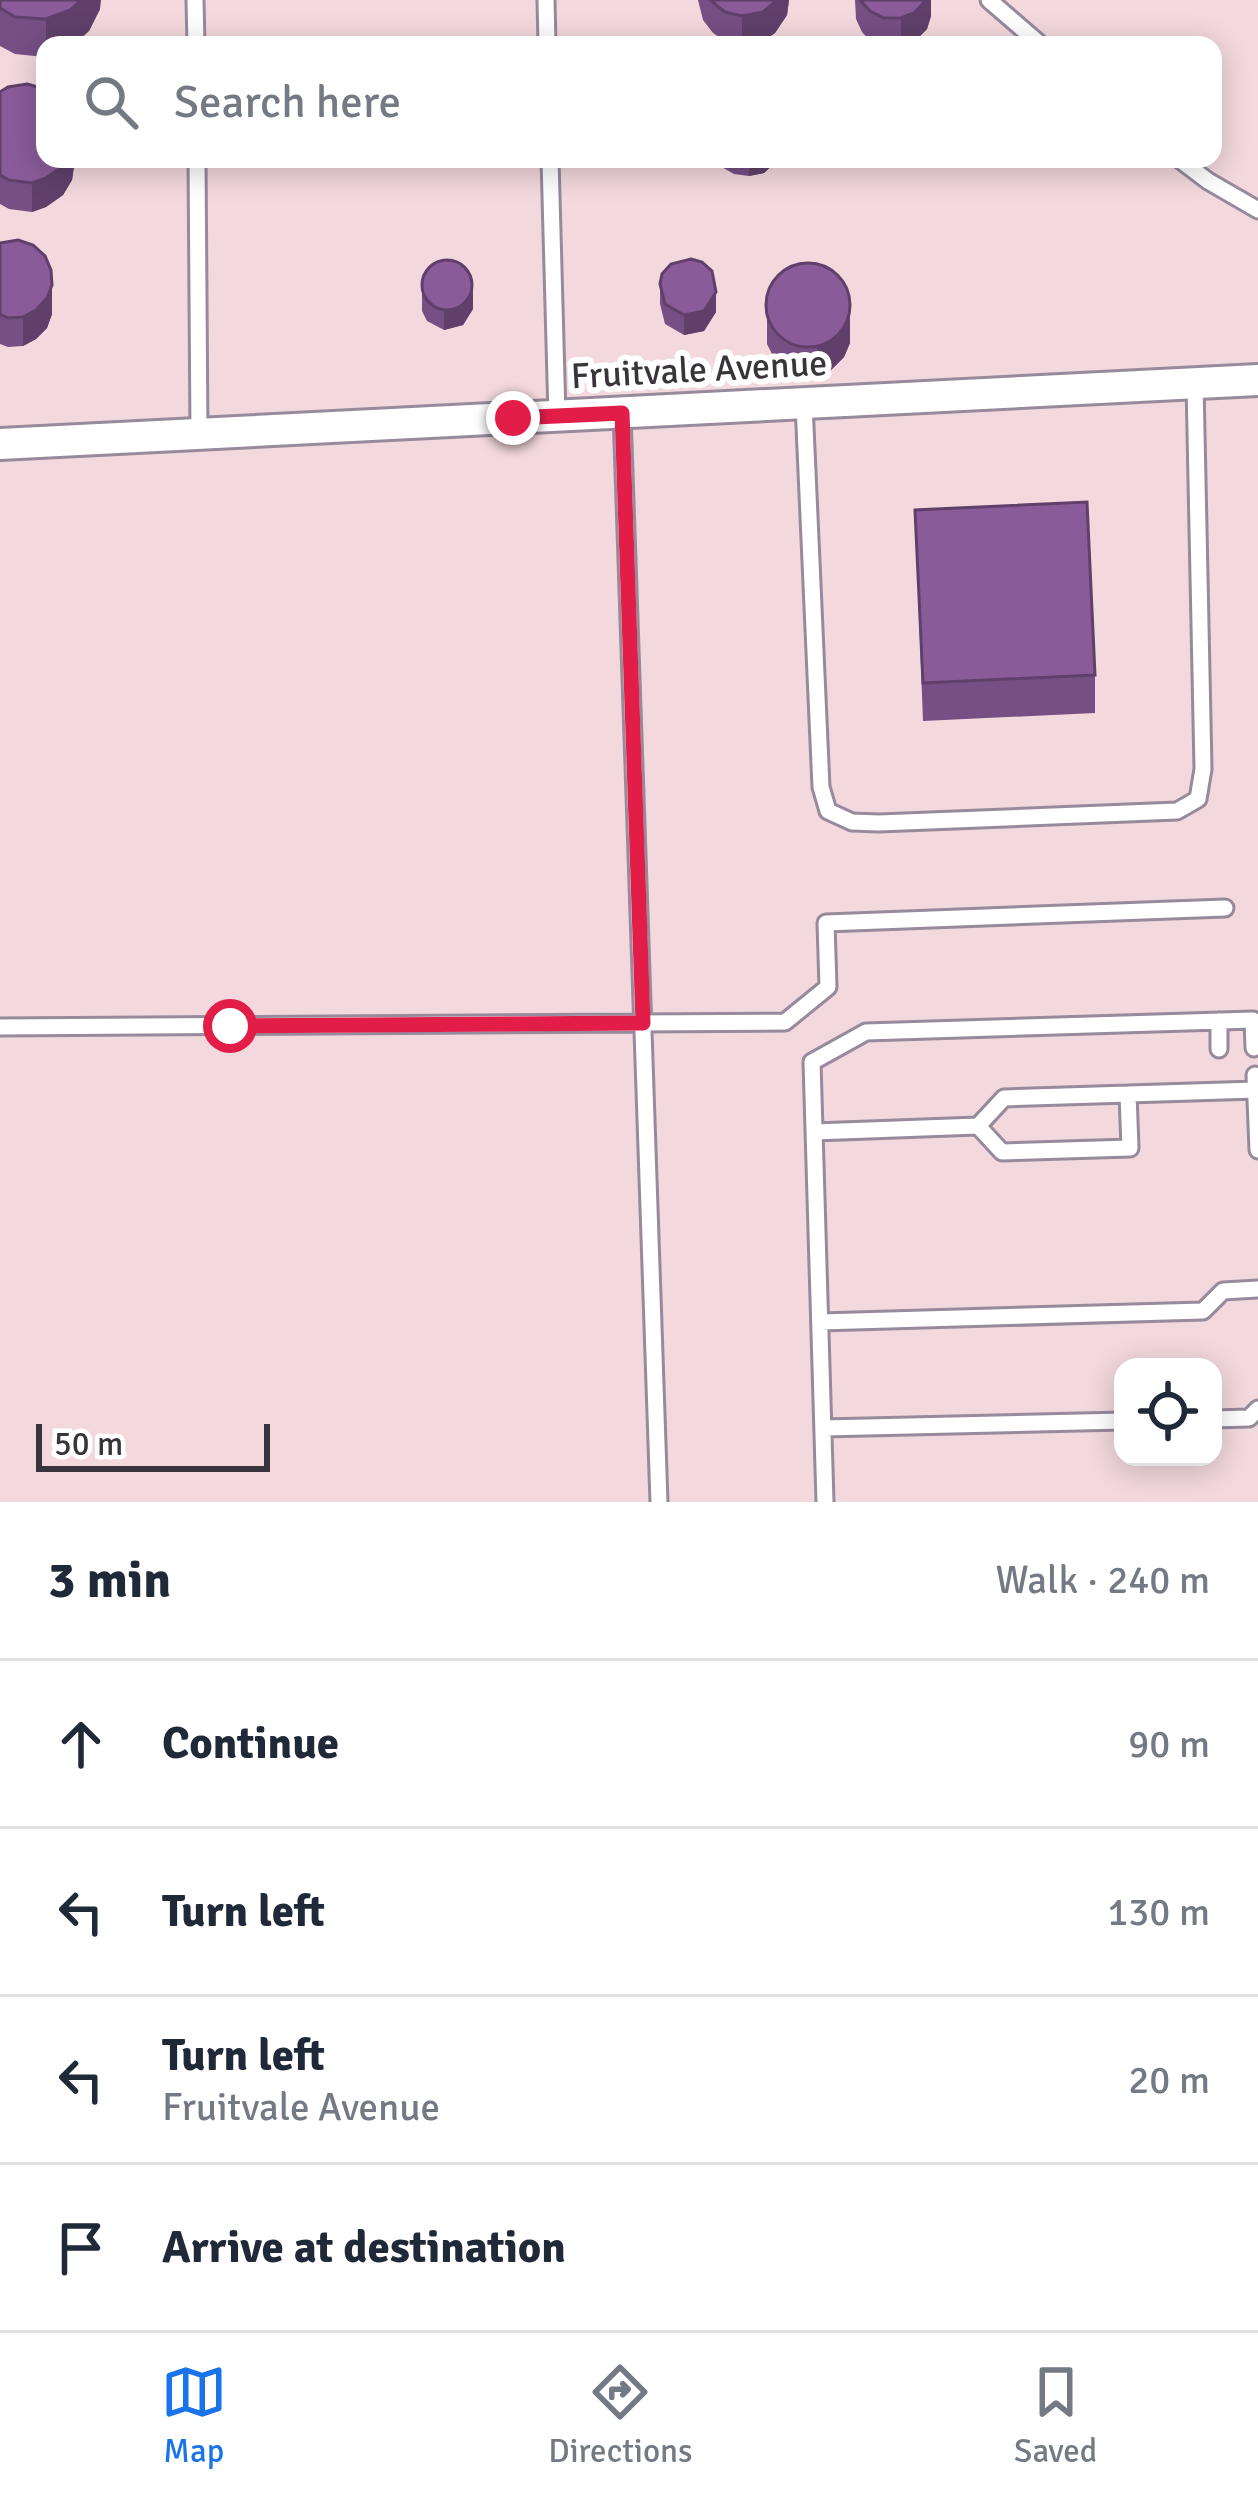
<!DOCTYPE html>
<meta charset="utf-8">
<style>
:root{--surface:#fff;--page:#f6f6f7;--text:#1f2937;--muted:#747a83;--line:#e0e1e3;--accent:#1a73e8}
body{margin:0;font-family:Signika,sans-serif;background:var(--page);color:var(--text)}
.controls{position:absolute;right:36px;bottom:36px;display:grid;overflow:hidden;border-radius:24px;box-shadow:0 6px 30px #0003}
.controls button{width:108px;height:108px;display:grid;place-items:center;padding:0;border:0;border-bottom:3px solid var(--line);background:var(--surface);color:var(--text);font:60px sans-serif}
.scale{position:absolute;left:36px;bottom:30px;width:234px;box-sizing:border-box;padding-left:12px;border:6px solid #39343b;border-top:0;font-size:33px;line-height:42px;white-space:nowrap;color:#39343b;-webkit-text-stroke:9px #fff;paint-order:stroke}
.stop{position:absolute;width:36px;height:36px;margin:-27px;border:9px solid #e11d48;border-radius:50%;background:#fff}
.stop.end{background:#e11d48;border-color:#fff;box-shadow:0 3px 12px #0008}
.list{margin:0;padding:0;list-style:none}
h2{display:flex;justify-content:space-between;align-items:center;height:156px;margin:0;padding:0 48px;font-size:51px}
h2 small{font-size:39px;font-weight:400;color:var(--muted)}
.list li{display:grid;grid-template-columns:78px 1fr auto;gap:36px;align-items:center;box-sizing:border-box;height:168px;padding:0 48px;border-top:3px solid var(--line)}
.list b{display:block;font-size:45px;white-space:nowrap}
.list p{margin:0;font-size:39px;white-space:nowrap;color:var(--muted)}
.list em{font-size:39px;font-style:normal;color:var(--muted)}
.icon{flex:none;width:66px;height:66px;fill:none;stroke:currentColor;stroke-width:2;stroke-linecap:round;stroke-linejoin:round}
.map{position:relative;flex:none;width:1258px;height:1502px;overflow:hidden}
.search{position:absolute;background:var(--surface);box-shadow:0 6px 30px #0003;left:36px;right:36px;top:36px;height:132px;display:flex;align-items:center;gap:30px;box-sizing:border-box;padding:0 42px;border-radius:24px;color:var(--muted);font-size:45px}
.sheet{height:828px;background:var(--surface)}
nav{display:flex;justify-content:space-around;align-items:center;box-sizing:border-box;height:168px;border-top:3px solid var(--line);background:var(--surface);font-size:33px;color:var(--muted)}
nav a{display:grid;justify-items:center;gap:6px}
nav .on{color:var(--accent)}
.map>svg:first-child{display:block}
</style>
<div class="map">
<svg width="1258" height="1502" viewBox="0 0 1258 1502">
<rect width="100%" height="100%" fill="#f2e4f7"/>
<path fill="#f3d8dd" fill-rule="evenodd" d="M0,0H1258V1502H0ZM45,45H1213V159H45ZM1123,1367H1213V1457H1123Z"/>
<g fill="none" stroke-linecap="round" stroke-linejoin="round">
<g stroke="#968a9b" stroke-width="21">
<path id="service" d="M195,0L196,45
M546,0L547,45
M989,0L1041,45
M197,159L199,434
M550,159L557,416
M1179,159L1208,181L1258,210
M804,404L821,787L828,811L852,822L879,823L1177,811L1198,799L1203,769L1195,384
M622,413L659,1502
M1219,1021V1049
M0,1027L785,1022L828,987L826,923L1225,908
M1255,1075L1258,1150
M978,1126L1002,1152L1130,1148L1128,1094
M814,1132L978,1126L1004,1098L1256,1090
M820,1322L1203,1311L1223,1291L1258,1289
M1213,1419L1249,1418L1258,1409
M823,1428L1123,1421
M825,1502L812,1062L866,1032L1253,1020L1254,1048"/>
</g>
<g stroke="#968a9b" stroke-width="36">
<path id="minor" d="M0,444L1258,380"/>
</g>
<use href="#service" stroke="#fff" stroke-width="15"/>
<use href="#minor" stroke="#fff" stroke-width="30"/>
</g>
<path fill="#764f84" d="M0,0L100,9L89,31L73,45H45V57L15,54L0,46Z
M698,0H789L787,15L775,33L763,41L743,45L725,41L713,33L703,20Z
M855,0H931V16L927,29L914,42L907,45H880L870,41L862,32L856,19Z
M0,92L75,159L72,180L63,195L46,207L32,212L9,209L0,204Z
M714,159H779L764,173L749,176L734,174L720,166Z
M0,243L52,314L47,328L36,339L23,346L8,347L0,344Z
M422,281L473,309L463,325L444,330L427,321L422,311Z
M660,284L716,312L704,331L684,335L665,324L660,304Z
M767,298L850,343L844,357L830,371L817,376H802L785,369L774,358L767,344Z
M915,510L1095,675V713L923,721Z"/>
<path fill="#60406b" d="M81,0H101L100,9L89,31L73,45H46V19Z
M777,0H789L787,15L775,33L763,41L742,45V16Z
M926,0H931V16L927,29L914,42L901,45V18Z
M67,159H75L72,180L63,195L46,207L32,212V183Z
M749,159H779L764,173L749,176Z
M52,285V314L47,328L36,339L23,346V317Z
M473,289V309L463,325L444,330V310Z
M716,292V312L704,331L684,335V315Z
M850,314V343L844,357L830,371L817,376V347Z"/>
<path fill="#895c99" stroke="#60406b" stroke-width="3" d="M0,0H81L70,10L46,19L15,17L0,8Z
M710,0H777L763,12L742,16L725,12Z
M860,0H926L914,13L901,18H884L870,11Z
M27,84L45,89V159H67L63,166L46,178L32,183L9,180L0,175V92L8,87Z
M18,240L33,245L45,256L51,270L52,285L47,298L36,310L23,317L8,318L0,314V243Z
M691,259L702,262L712,271L716,292L704,311L684,315L665,304L660,284L662,274L671,264Z
M422 285a25 25 0 1 1 50 0a25 25 0 1 1-50 0Z
M766 305a42 42 0 1 1 84 0a42 42 0 1 1-84 0Z
M1087,502L1095,675L923,683L915,510Z"/>
<g fill="none" stroke-linecap="round" stroke-linejoin="round">
<path stroke="#e11d48" stroke-width="15" d="M230,1026L643,1023L622,413L513,418"/>
</g>
<g text-anchor="middle" dominant-baseline="central" stroke-width="12" stroke-linejoin="round" paint-order="stroke">
<g font-size="36" fill="#39343b" stroke="#fff">
<text transform="translate(699 370) rotate(-3)">Fruitvale Avenue</text>
</g>
</g>
</svg>
<div class="controls">
<button><svg class="icon" aria-label="locate" viewBox="0 0 24 24"><circle cx="12" cy="12" r="6"/><path d="M12 2v4M12 18v4M2 12h4M18 12h4"/></svg></button>
</div>
<div class="scale">50 m</div>
<div class="stop" style="left:230px;top:1026px"></div>
<div class="stop end" style="left:513px;top:418px"></div>
<div class="search"><svg class="icon" aria-label="search" viewBox="0 0 24 24"><circle cx="10" cy="10" r="6"/><path d="M15 15l6 6"/></svg>Search here</div>
</div>
<section class="sheet">
<h2>3 min<small>Walk · 240 m</small></h2>
<ul class="list">
<li><svg class="icon" aria-label="ahead" viewBox="0 0 24 24"><path d="M12 20V5M6 11l6-6 6 6"/></svg><div><b>Continue</b></div><em>90 m</em></li>
<li><svg class="icon" aria-label="left" viewBox="0 0 24 24"><path d="M17 20v-9H6M10 6l-5 5 5 5"/></svg><div><b>Turn left</b></div><em>130 m</em></li>
<li><svg class="icon" aria-label="left" viewBox="0 0 24 24"><path d="M17 20v-9H6M10 6l-5 5 5 5"/></svg><div><b>Turn left</b><p>Fruitvale Avenue</p></div><em>20 m</em></li>
<li><svg class="icon" aria-label="arrive" viewBox="0 0 24 24"><path d="M6 21V4h12l-3 4 3 4H6"/></svg><div><b>Arrive at destination</b></div></li>
</ul>
</section>
<nav>
<a class="on"><svg class="icon" aria-label="map" viewBox="0 0 24 24"><path d="M3 6l6-2 6 2 6-2v14l-6 2-6-2-6 2zM9 4v14M15 6v14"/></svg>Map</a>
<a><svg class="icon" aria-label="directions" viewBox="0 0 24 24"><path d="M12 3l9 9-9 9-9-9zM9 14v-3h6M13 9l2 2-2 2"/></svg>Directions</a>
<a><svg class="icon" aria-label="saved" viewBox="0 0 24 24"><path d="M7 4h10v16l-5-4-5 4z"/></svg>Saved</a>
</nav>
